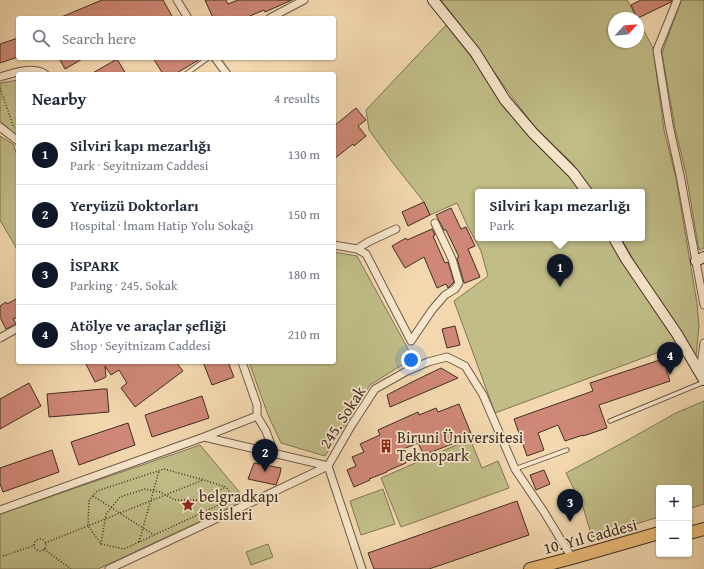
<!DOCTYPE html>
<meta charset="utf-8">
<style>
:root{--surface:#fff;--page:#f2f2f3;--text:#1f2937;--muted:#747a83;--line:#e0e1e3;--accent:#111827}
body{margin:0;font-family:"Gentium Book Plus",serif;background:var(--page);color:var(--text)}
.controls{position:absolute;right:12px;bottom:12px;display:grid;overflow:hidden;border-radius:4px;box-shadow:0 1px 3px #0004}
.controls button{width:36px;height:36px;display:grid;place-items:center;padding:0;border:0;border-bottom:1px solid var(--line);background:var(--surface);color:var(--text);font:20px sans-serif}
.compass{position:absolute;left:608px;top:12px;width:36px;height:36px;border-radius:50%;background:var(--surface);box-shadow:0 1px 3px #0004;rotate:64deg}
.you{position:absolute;left:411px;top:360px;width:14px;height:14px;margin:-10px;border:3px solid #fff;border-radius:50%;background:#1a73e8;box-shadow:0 0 0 6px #1a73e833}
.badge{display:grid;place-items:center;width:26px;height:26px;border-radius:50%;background:var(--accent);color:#fff;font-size:13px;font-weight:700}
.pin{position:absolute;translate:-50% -33px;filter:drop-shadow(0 1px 2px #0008)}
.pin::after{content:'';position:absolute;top:21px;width:14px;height:12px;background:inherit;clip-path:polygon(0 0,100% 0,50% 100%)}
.popup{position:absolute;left:475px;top:189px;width:170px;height:52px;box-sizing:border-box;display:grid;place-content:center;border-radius:4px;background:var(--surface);filter:drop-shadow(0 1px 3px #0005);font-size:13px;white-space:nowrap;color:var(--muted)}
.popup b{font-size:15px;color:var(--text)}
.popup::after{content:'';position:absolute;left:50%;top:100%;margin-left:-8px;border:8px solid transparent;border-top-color:var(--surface)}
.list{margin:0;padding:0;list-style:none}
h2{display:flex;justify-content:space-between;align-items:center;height:52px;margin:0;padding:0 16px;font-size:17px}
h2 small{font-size:13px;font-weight:400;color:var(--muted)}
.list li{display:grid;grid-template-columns:26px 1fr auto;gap:12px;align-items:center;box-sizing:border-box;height:60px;padding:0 16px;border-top:1px solid var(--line)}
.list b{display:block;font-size:15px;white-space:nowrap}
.list p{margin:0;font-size:13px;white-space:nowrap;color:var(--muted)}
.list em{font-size:13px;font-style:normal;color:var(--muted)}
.icon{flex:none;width:22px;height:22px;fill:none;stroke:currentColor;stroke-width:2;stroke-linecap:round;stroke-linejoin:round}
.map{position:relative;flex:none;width:704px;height:569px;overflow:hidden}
.search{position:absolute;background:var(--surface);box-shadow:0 1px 3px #0004;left:16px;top:16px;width:320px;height:44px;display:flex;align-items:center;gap:10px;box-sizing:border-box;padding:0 14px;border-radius:4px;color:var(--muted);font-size:15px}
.panel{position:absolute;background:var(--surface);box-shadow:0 1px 3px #0004;left:16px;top:72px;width:320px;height:292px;border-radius:4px}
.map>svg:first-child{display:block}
</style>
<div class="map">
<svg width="704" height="569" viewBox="0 0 704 569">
<rect width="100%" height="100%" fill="#f3d8af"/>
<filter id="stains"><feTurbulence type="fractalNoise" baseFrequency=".005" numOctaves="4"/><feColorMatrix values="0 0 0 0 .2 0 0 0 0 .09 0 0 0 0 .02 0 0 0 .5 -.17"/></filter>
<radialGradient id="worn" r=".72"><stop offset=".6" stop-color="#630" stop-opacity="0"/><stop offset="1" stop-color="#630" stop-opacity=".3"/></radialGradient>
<path fill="#c0bd87" stroke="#807655" d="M441,0H627L637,18H614V42H638V20L653,48L664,130L676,178L697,303L699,326L696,356L636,264L621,238H642V192H593L572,163L534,126L507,90L466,32Z
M679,0H704V248L699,250L686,174L675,128L662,53L679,6Z
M446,25L483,72L514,118L537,145L567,173L581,192H478V238H609L622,259L678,345L495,413L454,301L488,276L481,251L467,225L457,203L430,215L424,202L393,163L369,130L366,110Z
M18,80V137L0,121V83Z
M0,136L13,144L18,158V251L0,220Z
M334,252L357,256L413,358L370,385L325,456L281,443L268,415L249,362H334Z
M704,401V504L689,509V488H659V517L592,537L583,507L566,473L628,440L676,413Z
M470,439L482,468L498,461L509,488L401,527L381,478Z
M200,445L246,500L98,569H0V514Z
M383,489L395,524L361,535L350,501Z
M268,544L273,557L251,565L246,552Z"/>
<path fill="#cf8877" stroke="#412e23" d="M102,0H163L173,18H59Z
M205,0H226L228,4L238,0H292L265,12L264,10L245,18H213Z
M641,0H672L671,2L638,18H637L631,5Z
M18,38V57L0,63V44Z
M59,58H84L65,69Z
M153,58H202L175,74H163Z
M117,59L126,74H91Z
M356,108L366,120L358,126L366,136L354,146L353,144L334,159V126Z
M424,202L430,215L408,226L402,212Z
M451,208L461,229L466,227L475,246L468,249L480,277L465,283H464L457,258L459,257L446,230H444L436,215Z
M432,229L435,235L433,236L445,263L448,262L454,282L448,288L446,284L437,288L424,257L405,268L392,246L406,238L407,240Z
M18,298V317L13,319L16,324L6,329L0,317V306L6,302L7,304Z
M455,326L460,345L447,348L442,329Z
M663,359L670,381L599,405L607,428L583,436V435L565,441L558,425L538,433L544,450L527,456L514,419L593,391L590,383Z
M85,362H176L183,371L135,407L121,388L127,383L119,370L111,375L105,366L106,377L95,382Z
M203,362H228L234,377L212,385Z
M441,368L458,378L390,407L387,395L412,382Z
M29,383L41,406L0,429V399Z
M103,389H107L109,412L49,417L47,394Z
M202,396L209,418L152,437L145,415Z
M459,404L472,436L424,455L418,443L401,450L406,463L387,471V472L369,479L370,480L354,487L347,470L356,466L352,457L364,452L360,444L380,435L378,430L418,412L419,415L436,408L438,412Z
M128,423L135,445L79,465L71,442Z
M52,450L59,472L3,492L0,484V468Z
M254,463L281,468L280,474L276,485L248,479Z
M544,470L550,484L536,490L530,475Z
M517,501L529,535L429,569H374L368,553Z"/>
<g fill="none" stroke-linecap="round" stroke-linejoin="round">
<g stroke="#6e5846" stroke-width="5.5">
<path id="lane" d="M186,74L208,58
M610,421L704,382
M515,469L567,450"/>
</g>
<g stroke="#6e5846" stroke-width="9">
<path id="street" d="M177,0L188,18
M677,0L676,3L657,50L669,125L680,175L704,305
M270,18L304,0
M215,58L227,74
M0,77C13,73 32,66 45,74
M0,127L18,141
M334,245L357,249L366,254L411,341L432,310L445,295L455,289L459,283L452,259L435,223
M357,249L368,242L396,229
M0,338L18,328
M242,362L257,405V416L266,431L274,453
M700,373L704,343
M204,437L328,466
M328,466L351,426L375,389L407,371L428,362L447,357L465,366L483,395L515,469L544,512L572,558
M328,466L362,569
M0,510L204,437L257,416
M109,569L250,503L328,466"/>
</g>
<g stroke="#412e23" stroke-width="12">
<path id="secondary" d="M433,0L475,52L505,100L533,133L573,173L587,192
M614,238L626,259L677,334L704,380
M696,261L704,257"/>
</g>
<g stroke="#412e23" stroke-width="14">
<path id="primary" d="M689,533L704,529
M530,569L572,558L659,533"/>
</g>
<path stroke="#412e23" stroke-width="1.5" stroke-dasharray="1 2" stroke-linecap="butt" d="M0,88L14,128
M164,469L204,480L226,487L234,498L124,549L101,544L88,526L89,500L97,491Z
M93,496L154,535
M34 545a6 6 0 1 1 12 0a6 6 0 1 1-12 0Z
M139,542L159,471
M45,543L203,480
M101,544L106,514L120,497L145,489L160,492L175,500H200L226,487
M44,549L71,569
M3,556L33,546"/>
<use href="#lane" stroke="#f7e6cb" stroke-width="3.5"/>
<use href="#street" stroke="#f7e6cb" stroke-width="7"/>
<use href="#secondary" stroke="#f7e6cb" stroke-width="10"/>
<use href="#primary" stroke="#eabc78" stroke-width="12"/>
</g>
<defs>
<g id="building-bare" transform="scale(1.08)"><path d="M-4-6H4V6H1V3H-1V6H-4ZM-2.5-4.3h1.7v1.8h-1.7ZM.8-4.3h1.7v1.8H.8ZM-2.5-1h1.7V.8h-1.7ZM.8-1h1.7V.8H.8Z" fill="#8f2418" stroke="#f7e6cb" stroke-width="2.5" paint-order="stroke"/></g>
<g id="sight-bare" transform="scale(1.08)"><path d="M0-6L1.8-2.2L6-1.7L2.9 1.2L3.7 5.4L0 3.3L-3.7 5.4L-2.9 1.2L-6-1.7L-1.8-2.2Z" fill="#8f2418" stroke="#f7e6cb" stroke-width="2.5" paint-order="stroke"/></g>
</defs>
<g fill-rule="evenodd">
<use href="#building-bare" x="386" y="446"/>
<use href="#sight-bare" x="188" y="505"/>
</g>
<g text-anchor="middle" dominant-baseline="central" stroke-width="3.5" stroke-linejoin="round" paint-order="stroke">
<g font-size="16" fill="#412e23" stroke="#f7e6cb">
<text transform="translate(342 417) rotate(-57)">245. Sokak</text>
<text transform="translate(590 536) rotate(-15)">10. Yıl Caddesi</text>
</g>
<g font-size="16" fill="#412e23" stroke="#f7e6cb" text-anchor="start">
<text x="397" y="437">Biruni Üniversitesi<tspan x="397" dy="18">Teknopark</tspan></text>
<text x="199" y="496">belgradkapı<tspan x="199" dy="18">tesisleri</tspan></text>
</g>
</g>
<rect width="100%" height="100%" filter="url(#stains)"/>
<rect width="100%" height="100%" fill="url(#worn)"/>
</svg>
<div class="controls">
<button>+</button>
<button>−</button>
</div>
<svg class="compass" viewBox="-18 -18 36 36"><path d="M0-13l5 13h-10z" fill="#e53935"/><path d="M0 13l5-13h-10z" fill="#747a83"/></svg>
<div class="you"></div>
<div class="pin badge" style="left:560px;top:287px">1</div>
<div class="popup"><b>Silviri kapı mezarlığı</b>Park</div>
<div class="pin badge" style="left:265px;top:472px">2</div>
<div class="pin badge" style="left:570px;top:522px">3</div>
<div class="pin badge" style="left:670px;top:375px">4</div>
<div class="search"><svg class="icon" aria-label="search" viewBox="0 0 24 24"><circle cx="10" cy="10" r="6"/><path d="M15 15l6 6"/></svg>Search here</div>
<section class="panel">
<h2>Nearby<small>4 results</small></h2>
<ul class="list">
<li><span class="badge">1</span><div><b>Silviri kapı mezarlığı</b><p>Park · Seyitnizam Caddesi</p></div><em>130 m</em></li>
<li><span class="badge">2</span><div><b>Yeryüzü Doktorları</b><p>Hospital · İmam Hatip Yolu Sokağı</p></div><em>150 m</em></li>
<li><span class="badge">3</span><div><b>İSPARK</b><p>Parking · 245. Sokak</p></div><em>180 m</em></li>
<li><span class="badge">4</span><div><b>Atölye ve araçlar şefliği</b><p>Shop · Seyitnizam Caddesi</p></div><em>210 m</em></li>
</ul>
</section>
</div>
